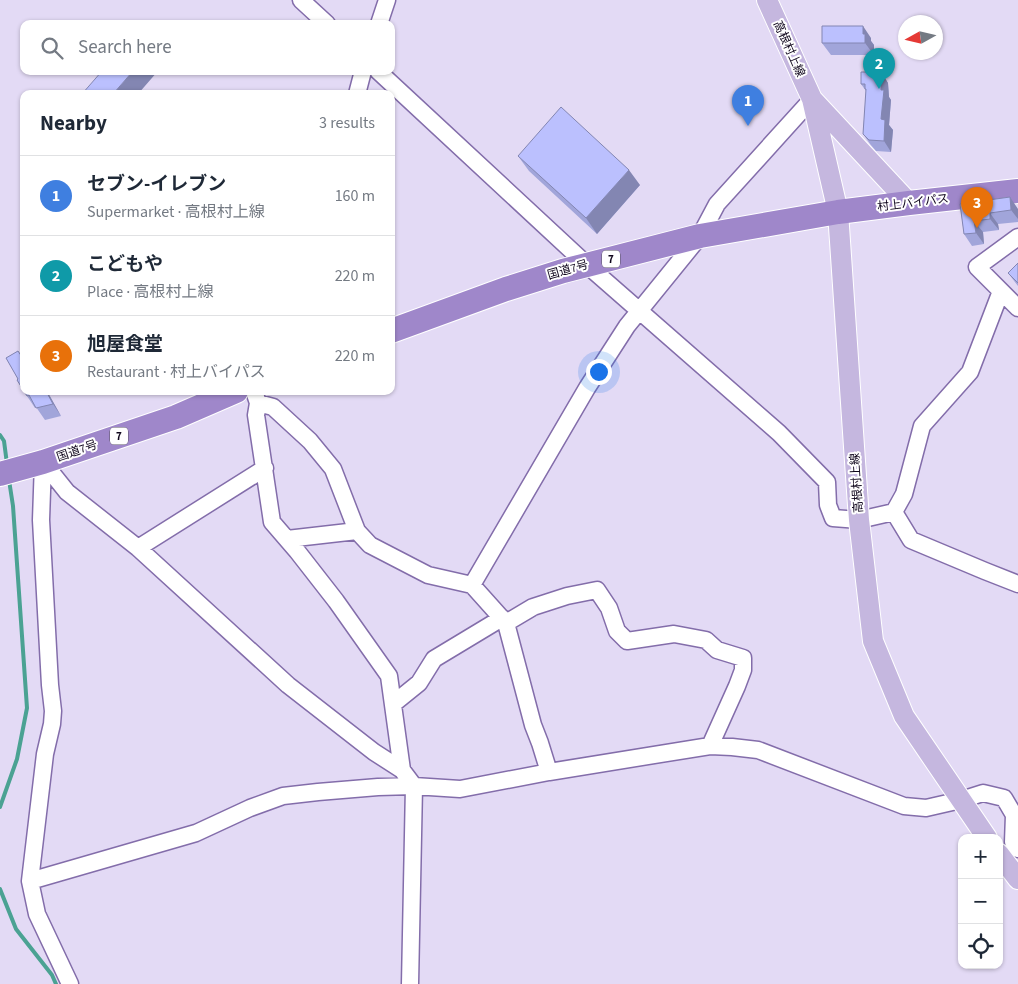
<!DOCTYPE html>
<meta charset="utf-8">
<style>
:root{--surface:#fff;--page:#f2f2f3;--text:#1f2937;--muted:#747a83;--line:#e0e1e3;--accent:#b45309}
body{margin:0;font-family:"Source Sans 3","Noto Sans JP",sans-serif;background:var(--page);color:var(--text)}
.controls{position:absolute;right:15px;bottom:15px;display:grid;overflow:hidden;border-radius:10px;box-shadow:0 1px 4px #0004}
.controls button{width:45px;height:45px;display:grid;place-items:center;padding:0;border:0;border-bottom:1px solid var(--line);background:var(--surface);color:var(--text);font:25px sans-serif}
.compass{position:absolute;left:898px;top:15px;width:45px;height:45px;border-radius:50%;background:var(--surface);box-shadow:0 1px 4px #0004;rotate:262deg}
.you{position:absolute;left:598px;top:371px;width:18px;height:18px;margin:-12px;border:4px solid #fff;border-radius:50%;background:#1a73e8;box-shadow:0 0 0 8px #1a73e833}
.badge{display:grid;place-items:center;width:32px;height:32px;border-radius:50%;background:var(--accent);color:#fff;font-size:16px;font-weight:700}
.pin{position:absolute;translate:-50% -41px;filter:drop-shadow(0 1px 2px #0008)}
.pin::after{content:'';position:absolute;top:26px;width:18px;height:15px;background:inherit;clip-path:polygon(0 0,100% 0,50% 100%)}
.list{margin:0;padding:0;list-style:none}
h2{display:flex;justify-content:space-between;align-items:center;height:65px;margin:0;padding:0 20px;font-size:21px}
h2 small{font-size:16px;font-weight:400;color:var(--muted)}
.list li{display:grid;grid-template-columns:32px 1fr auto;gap:15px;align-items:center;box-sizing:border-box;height:80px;padding:0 20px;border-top:1px solid var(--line)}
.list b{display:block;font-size:19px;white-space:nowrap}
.list p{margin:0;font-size:16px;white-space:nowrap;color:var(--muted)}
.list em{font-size:16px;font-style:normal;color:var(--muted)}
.icon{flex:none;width:28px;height:28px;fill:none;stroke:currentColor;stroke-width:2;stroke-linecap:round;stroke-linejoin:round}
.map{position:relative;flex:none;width:1018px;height:984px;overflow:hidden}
.search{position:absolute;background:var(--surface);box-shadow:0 1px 4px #0004;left:20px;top:20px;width:375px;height:55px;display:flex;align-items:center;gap:12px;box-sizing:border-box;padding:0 18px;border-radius:10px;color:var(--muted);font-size:19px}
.panel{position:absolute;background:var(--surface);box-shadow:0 1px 4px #0004;left:20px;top:90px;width:375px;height:305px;border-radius:10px}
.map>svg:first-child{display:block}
</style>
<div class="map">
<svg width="1018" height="984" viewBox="0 0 1018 984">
<rect width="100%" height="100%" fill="#e3daf5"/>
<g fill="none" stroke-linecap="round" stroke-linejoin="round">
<path stroke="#4ba293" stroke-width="4" d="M0,435L4,441L7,464
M0,807L17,759L27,708L13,506L9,480
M0,889L16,929L52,975L56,984"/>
<g stroke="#836daa" stroke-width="19">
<path id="minor" d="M301,0L327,24
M379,24L387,0
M378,71L587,265L779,433L827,482L828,505L833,518L859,520L894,512L904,494L922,426L970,372L1001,291
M357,94L363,71
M1018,237L977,267L1018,308
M254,391L258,403L273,407L310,441L333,469L357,531L370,545L428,575L472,585L506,623L533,725L540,743L549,772
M258,403L256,415L272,522L297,551L336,601L389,676L402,770
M43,462L67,492L138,548L288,685L374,752L402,770L414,786L410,984
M43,462L41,520L50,685L53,711L52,724L45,754L30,881L37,914L70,984
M894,512L911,540L985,571L1018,584
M287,539L357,531
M138,548L265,468
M472,585L587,388L627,326L700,236L717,204L812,99
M506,623L533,607L567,596L597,590L609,608L617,631L627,641L674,634L706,640L717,650L743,658V670L737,686L710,746
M393,704L419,683L434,659L502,618
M30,881L196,833L250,808L283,796L318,792L378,787L414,786L460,789L549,772L710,746L732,747L758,750L904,806L926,808L961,800L983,793L1004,798L1014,815L1013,842L1018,849"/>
</g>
<g stroke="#fff" stroke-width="22">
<path id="major" d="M767,0L812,99L838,212L859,520L873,641L904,716L987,838
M813,100L909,203
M999,854L1018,879"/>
</g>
<g stroke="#fff" stroke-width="26">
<path id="highway" d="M391,331L506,289L563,271L700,236L838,212L909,203L1018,191
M0,474L43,462L176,417L236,391"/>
</g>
<use href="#minor" stroke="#fff" stroke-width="16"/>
<use href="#major" stroke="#c5b7df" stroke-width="20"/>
<use href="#highway" stroke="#9f87ca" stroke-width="24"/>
</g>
<path fill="#a1a5da" d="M871,38V41L874,45V55H831L822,43Z
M881,72L888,83L889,97L891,100L889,125L893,130L891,152L876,151L870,144L863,134L866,91L861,84Z
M518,156L640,185L597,234L529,171Z
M960,204L1018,209V222L998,224L999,230L983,232L984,244L972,246L964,234Z
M1018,263V286L1008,273Z
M18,351L24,359V391H47L61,416L45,420L36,407L35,408L27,396L17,380L18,379L6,358Z"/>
<path fill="#8386b2" d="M863,26L871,38V41L874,45V55L865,43L863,34Z
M133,71H158L138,94H113Z
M881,72L888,83L889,97L891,100L889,125L893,130L891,152L884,141L881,119Z
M629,170L640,185L597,234L586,218Z
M1010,197L1018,209V219L1011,210Z
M990,213L998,224L999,230L990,219Z
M974,221L983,232L984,244L976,233Z
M46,391H47L61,416L53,404Z"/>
<path fill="#bbc0fe" stroke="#8386b2" d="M822,26H863V34H865V43H822Z
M102,71H133L113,94H82Z
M861,72H881V90H884L881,119L885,120L884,141L869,140L863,134L866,89H865V84H861Z
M561,107L629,170L586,218L518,156Z
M1010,197L1011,210L990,213V219L974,221L976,233L964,234L960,204Z
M1018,263V283L1008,273Z
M18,351L24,360V391H46L53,404L36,408L29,395L27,396L17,380L18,379L6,358Z"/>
<g text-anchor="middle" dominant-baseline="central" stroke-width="4" stroke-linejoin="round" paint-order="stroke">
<g fill="#fff" stroke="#575160" stroke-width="1">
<rect x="602" y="250.5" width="18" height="17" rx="4"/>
<rect x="110" y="427.5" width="18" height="17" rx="4"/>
</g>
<g font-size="11" font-weight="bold" fill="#0f061c">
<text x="611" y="259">7</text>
<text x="119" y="436">7</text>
</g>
<g font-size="12" fill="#0f061c" stroke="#fff">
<text transform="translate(789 49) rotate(66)">高根村上線</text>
<text transform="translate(913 203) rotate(-7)">村上バイパス</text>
<text transform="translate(568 270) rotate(-16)">国道7号</text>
<text transform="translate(77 451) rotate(-19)">国道7号</text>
<text transform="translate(857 483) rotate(-94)">高根村上線</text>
</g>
</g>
</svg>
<div class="controls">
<button>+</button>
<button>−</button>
<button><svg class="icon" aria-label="locate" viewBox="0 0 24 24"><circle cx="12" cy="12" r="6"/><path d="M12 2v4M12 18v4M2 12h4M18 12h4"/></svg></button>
</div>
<svg class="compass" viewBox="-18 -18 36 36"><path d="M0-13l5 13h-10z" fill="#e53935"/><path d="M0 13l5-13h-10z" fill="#747a83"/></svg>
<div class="you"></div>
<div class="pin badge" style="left:748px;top:126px;background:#3f7fe0">1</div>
<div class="pin badge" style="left:879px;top:89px;background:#0f9aa8">2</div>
<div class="pin badge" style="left:977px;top:228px;background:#e8710a">3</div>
<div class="search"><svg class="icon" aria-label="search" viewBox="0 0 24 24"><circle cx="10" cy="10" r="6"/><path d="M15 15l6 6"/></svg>Search here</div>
<section class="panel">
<h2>Nearby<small>3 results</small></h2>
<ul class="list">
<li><span class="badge" style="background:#3f7fe0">1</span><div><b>セブン-イレブン</b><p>Supermarket · 高根村上線</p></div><em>160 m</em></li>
<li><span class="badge" style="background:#0f9aa8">2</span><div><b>こどもや</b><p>Place · 高根村上線</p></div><em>220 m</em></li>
<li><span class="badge" style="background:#e8710a">3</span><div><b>旭屋食堂</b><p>Restaurant · 村上バイパス</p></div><em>220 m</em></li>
</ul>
</section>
</div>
